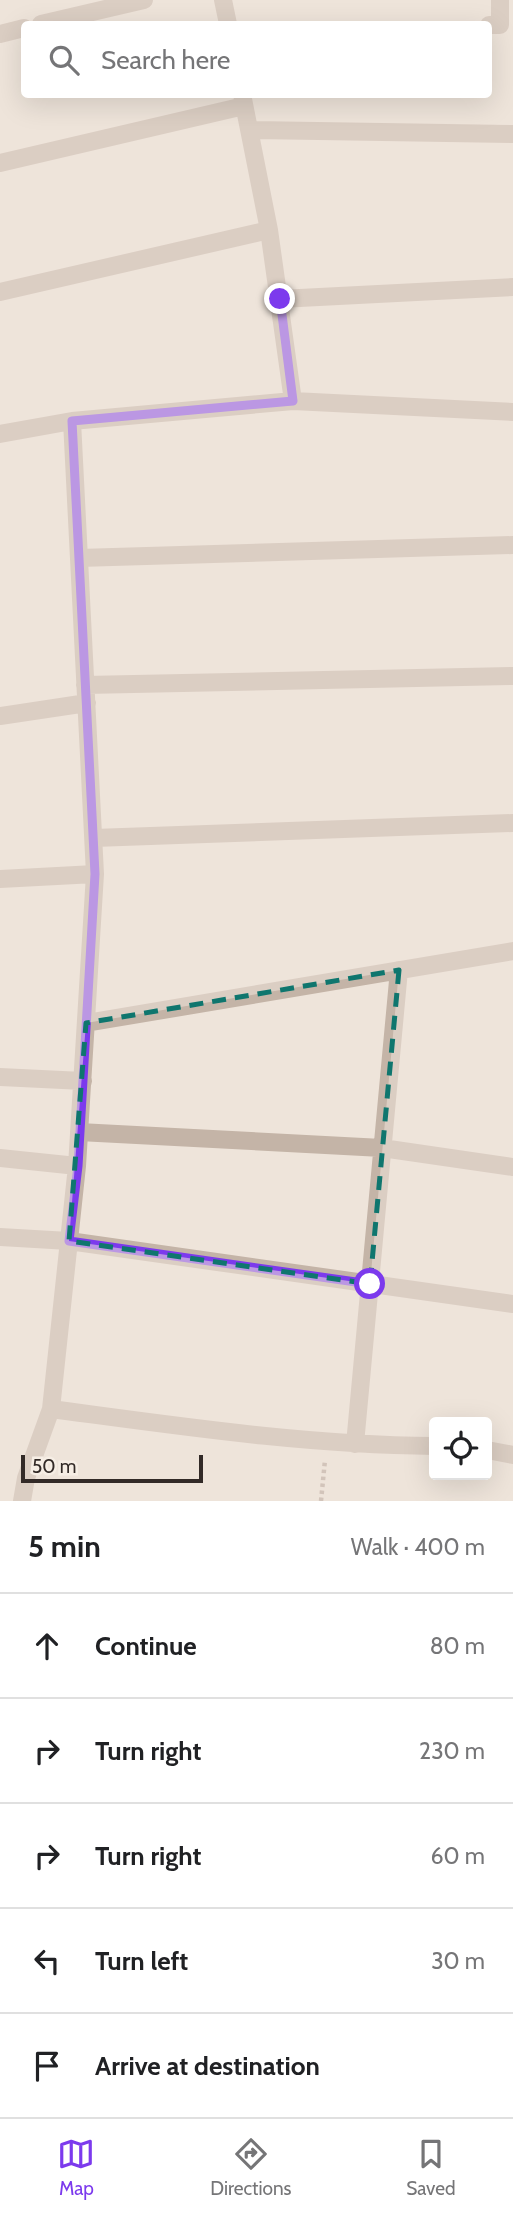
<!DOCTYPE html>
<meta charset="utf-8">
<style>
:root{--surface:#fff;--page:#f6f6f6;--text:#202124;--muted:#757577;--line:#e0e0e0;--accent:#7c3aed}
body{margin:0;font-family:Cabin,sans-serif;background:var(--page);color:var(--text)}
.controls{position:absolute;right:21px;bottom:21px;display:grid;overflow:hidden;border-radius:7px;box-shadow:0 7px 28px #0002}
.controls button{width:63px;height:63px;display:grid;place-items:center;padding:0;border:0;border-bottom:2px solid var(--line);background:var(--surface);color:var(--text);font:35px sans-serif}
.scale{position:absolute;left:21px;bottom:18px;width:182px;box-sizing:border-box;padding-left:7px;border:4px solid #322a27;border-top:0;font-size:19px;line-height:24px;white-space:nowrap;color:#322a27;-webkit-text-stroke:5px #f6eee5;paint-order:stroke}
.stop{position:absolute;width:21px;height:21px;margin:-16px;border:5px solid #7c3aed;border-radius:50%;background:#fff}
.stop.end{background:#7c3aed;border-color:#fff;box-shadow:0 2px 7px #0008}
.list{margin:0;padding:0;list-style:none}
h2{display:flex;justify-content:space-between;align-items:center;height:91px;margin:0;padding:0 28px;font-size:30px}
h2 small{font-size:23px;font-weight:400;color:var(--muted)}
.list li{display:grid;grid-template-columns:46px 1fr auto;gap:21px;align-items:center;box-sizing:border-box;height:105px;padding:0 28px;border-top:2px solid var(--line)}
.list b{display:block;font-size:26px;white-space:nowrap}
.list em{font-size:23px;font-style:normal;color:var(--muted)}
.icon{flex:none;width:38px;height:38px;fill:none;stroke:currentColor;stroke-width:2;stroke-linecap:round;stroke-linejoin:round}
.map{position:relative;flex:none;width:513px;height:1501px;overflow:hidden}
.search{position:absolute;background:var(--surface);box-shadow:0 7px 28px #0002;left:21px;right:21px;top:21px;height:77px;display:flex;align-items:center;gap:18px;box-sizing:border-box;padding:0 24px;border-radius:7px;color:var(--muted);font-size:26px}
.sheet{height:616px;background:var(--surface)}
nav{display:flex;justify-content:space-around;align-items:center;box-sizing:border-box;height:98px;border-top:2px solid var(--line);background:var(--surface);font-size:19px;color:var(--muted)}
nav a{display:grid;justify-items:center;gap:4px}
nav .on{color:var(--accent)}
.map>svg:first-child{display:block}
</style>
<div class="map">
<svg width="513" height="1501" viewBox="0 0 513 1501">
<rect width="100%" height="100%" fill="#eee4da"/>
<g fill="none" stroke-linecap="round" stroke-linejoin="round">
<path stroke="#b09e92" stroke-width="4.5" stroke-dasharray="3.5 3.5" stroke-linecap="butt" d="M321,1501L325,1460"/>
<path stroke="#c4b4a7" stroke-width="18" d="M223,0L228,24
M41,24L144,0
M489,25H500V0
M0,34L24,28
M242,94L269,230L293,401
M249,130L513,134
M0,163L244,106
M0,292L269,230
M280,299L513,287
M0,434L72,421L293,401L513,412
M79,558L513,545
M85,685L513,676
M0,716L87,703
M94,838L513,823
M0,879L95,874
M86,1023L513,951
M0,1077L83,1081
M79,1132L382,1148L513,1167
M0,1158L77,1166
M0,1237L69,1241L513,1304
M51,1409C179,1426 306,1445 434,1446
M355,1444L399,970
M487,1450L513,1455
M22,1501L26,1478L51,1409L77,1166L95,874L72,421"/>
</g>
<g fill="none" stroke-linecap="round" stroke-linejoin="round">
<path stroke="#7c3aed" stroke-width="9" d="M280,299L293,401L72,421L95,874L78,1166L69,1241L370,1284"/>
</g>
<path d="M0 0H513V1501H0ZM399,970L370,1284L69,1241L86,1023Z" fill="#eee4da" fill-opacity=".55" fill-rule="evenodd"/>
<path fill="none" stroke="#0f766e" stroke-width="5" stroke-dasharray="14 9" stroke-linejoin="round" d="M399,970L370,1284L69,1241L86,1023Z"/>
</svg>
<div class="controls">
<button><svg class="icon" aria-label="locate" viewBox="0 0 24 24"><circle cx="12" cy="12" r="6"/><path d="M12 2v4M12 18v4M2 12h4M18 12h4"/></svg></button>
</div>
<div class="scale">50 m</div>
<div class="stop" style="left:370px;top:1284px"></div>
<div class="stop end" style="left:280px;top:299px"></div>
<div class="search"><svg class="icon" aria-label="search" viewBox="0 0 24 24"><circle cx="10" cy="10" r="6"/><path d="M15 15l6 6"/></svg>Search here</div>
</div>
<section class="sheet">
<h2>5 min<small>Walk · 400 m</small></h2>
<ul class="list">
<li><svg class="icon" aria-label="ahead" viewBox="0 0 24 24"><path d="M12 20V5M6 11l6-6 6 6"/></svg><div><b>Continue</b></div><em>80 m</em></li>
<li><svg class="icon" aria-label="right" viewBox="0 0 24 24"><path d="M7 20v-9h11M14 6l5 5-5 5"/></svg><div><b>Turn right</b></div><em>230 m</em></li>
<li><svg class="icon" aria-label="right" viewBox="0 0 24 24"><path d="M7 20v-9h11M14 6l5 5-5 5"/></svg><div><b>Turn right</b></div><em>60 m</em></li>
<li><svg class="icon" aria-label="left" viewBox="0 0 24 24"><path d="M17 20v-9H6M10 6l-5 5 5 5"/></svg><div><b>Turn left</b></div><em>30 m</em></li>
<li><svg class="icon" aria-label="arrive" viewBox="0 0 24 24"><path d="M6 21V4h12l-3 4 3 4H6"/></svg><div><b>Arrive at destination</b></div></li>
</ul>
</section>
<nav>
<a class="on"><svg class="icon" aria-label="map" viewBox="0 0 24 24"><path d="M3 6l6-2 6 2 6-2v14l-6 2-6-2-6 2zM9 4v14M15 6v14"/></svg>Map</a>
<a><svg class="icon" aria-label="directions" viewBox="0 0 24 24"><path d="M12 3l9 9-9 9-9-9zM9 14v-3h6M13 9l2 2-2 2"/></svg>Directions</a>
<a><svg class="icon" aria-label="saved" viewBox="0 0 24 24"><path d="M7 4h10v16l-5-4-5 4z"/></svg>Saved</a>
</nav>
